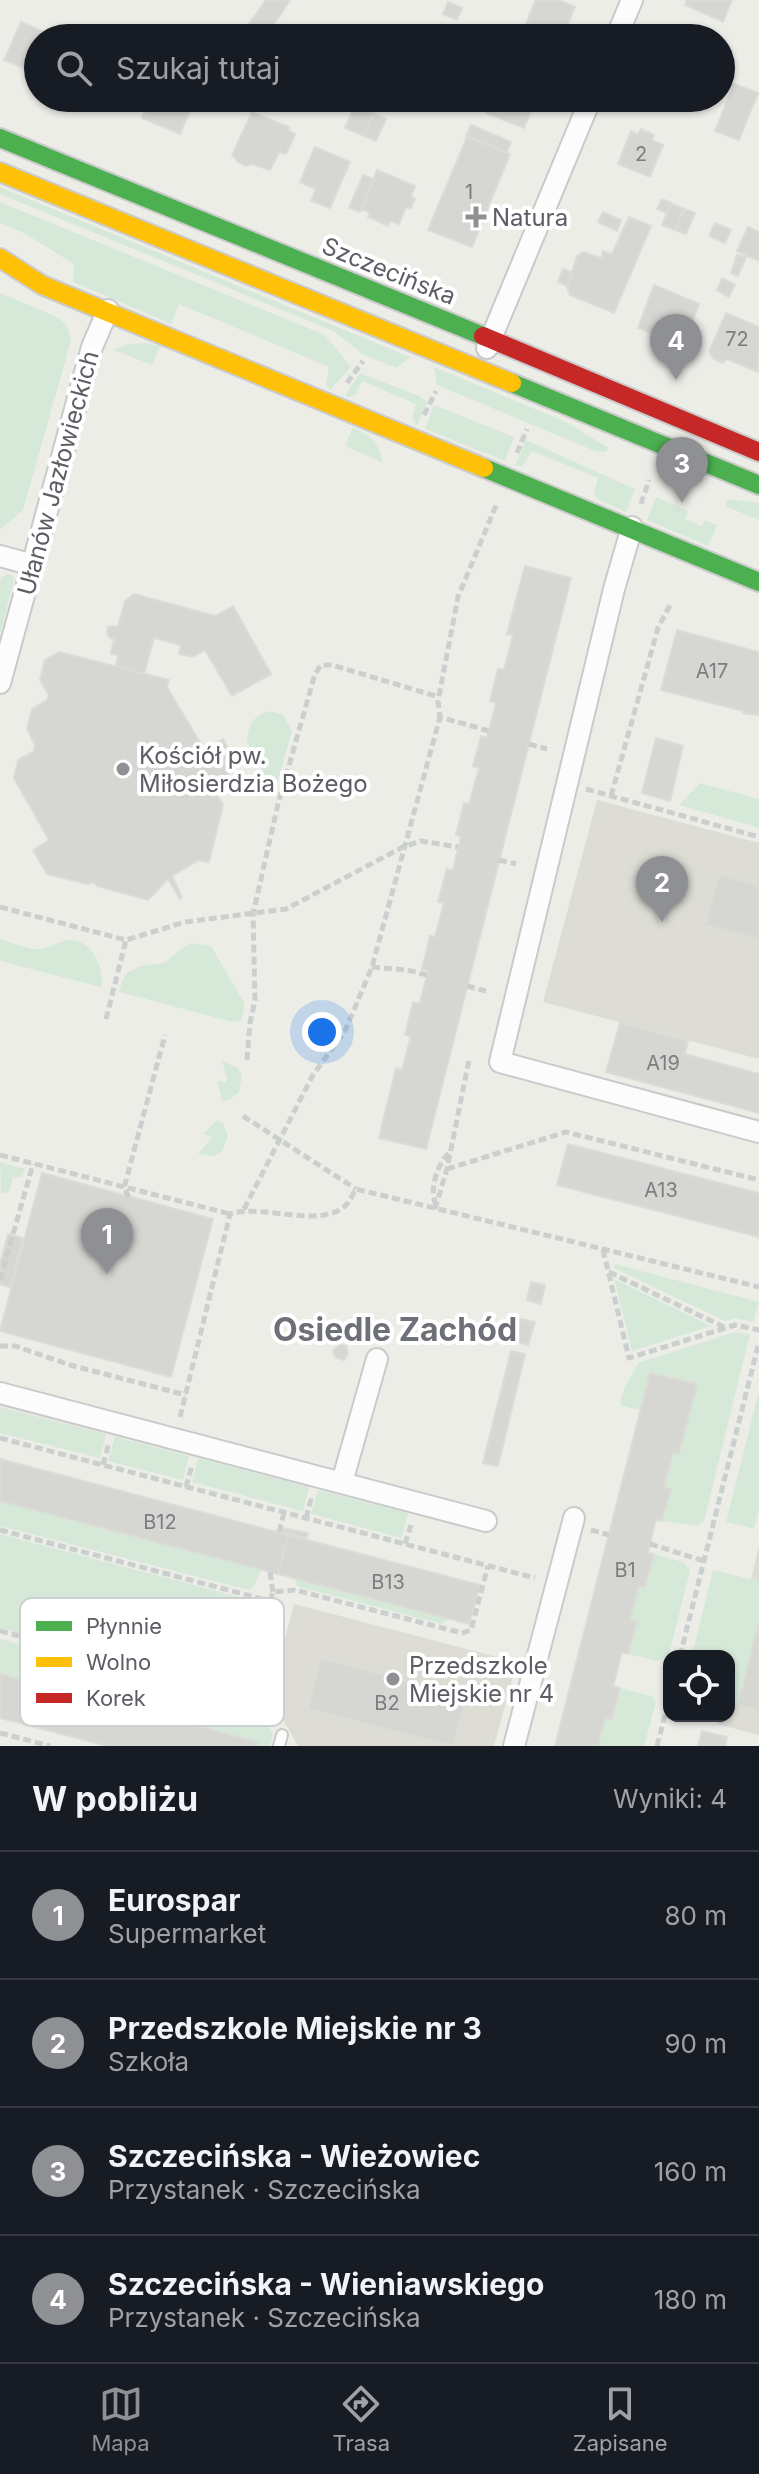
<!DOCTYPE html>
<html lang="pl">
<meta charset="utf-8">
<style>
:root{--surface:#171b24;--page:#242831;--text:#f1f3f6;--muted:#9ea1a6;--line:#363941;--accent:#8f9093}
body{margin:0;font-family:Inter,sans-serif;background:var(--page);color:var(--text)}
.controls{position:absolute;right:24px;bottom:24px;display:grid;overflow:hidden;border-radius:16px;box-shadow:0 2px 6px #0004}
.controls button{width:72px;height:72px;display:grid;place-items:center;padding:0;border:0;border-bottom:2px solid var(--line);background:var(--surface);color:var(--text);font:40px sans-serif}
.you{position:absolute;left:322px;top:1032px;width:28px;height:28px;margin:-20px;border:6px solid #fff;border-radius:50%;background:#1a73e8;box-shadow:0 0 0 12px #1a73e833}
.badge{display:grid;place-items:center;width:52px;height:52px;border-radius:50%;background:var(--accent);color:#fff;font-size:26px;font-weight:700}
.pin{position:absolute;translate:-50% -66px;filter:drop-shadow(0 2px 4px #0008)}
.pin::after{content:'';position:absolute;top:42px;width:28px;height:24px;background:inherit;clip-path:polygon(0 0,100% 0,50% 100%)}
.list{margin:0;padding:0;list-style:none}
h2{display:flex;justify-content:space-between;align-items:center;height:104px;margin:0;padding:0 32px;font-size:34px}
h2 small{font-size:26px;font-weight:400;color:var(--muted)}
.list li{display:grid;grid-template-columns:52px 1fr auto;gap:24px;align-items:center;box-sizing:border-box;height:128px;padding:0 32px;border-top:2px solid var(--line)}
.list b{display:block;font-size:30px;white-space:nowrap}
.list p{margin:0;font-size:26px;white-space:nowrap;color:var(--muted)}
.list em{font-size:26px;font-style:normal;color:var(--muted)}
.icon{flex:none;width:44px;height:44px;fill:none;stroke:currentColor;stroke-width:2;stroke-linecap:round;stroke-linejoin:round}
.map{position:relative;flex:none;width:759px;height:1746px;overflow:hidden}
.search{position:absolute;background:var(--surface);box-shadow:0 2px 6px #0004;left:24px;right:24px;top:24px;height:88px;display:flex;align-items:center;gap:20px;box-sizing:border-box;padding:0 28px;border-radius:44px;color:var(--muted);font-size:30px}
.sheet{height:616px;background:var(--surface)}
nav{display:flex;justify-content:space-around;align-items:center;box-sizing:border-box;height:112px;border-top:2px solid var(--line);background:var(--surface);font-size:22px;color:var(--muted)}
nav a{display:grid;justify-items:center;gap:4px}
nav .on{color:var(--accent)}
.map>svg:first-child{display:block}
</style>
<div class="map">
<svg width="759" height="1746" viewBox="0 0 759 1746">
<rect width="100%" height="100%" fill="#edede8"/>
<path fill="#ddddd6" d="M597,800L759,843V1059L543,1002Z
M759,1546V1735L717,1724L719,1716H729V1672Z
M294,1604L517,1662L494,1746H298L270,1696Z"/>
<path fill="#d6e9d9" d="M0,187L410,357L396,368L364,355L333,331L0,194Z
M0,202L325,335L351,367L330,390L326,384L329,367L179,304L171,324L73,282L74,264L22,232L0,223Z
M0,293L59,318L68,327L71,341L23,510L0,530Z
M147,343L160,346L152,365L114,350L129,344Z
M434,367L566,422L609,448L605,452L595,451L437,385Z
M360,373L419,396L427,402L417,426L412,417L416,404L362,381L356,394L348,398L345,395Z
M434,405L514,437L505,461L425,429Z
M353,427C371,436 379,443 383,463L345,446Z
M526,440L635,489L626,512L599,500L594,495L598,478L532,451L523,466H515Z
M656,497L688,511L685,519L702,526L705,520L717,525L708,546L647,520Z
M728,499L759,503V520L725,506Z
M6,574L13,576L14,580L0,635V580Z
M270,711L283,715L292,731L278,780L274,783L267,780L247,741C248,724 254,715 270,711Z
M700,783L759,799V828L679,805Z
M0,939C11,942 26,949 38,949C48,949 59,941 69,940C93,939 105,969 101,987L0,961Z
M190,943L211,946L245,1004L241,1021L233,1022L119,992L122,981L127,973L140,966L164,963Z
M222,1061L238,1068L242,1076L239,1092L229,1100L222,1101L217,1081L226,1083L227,1079Z
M217,1120L223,1123L228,1136L222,1151L215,1156L198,1154L212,1137L203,1134Z
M0,1162L25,1169L21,1177H13L9,1192L1,1194Z
M615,1264L759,1302L753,1322L735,1318L725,1321L614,1268Z
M614,1279L711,1326L632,1351Z
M735,1332L750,1335L704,1521L697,1526L662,1521L670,1489L664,1487L696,1385L651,1373L641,1410L622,1406L620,1402L625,1387L638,1363Z
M759,1391V1509L754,1529L726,1522Z
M0,1407L106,1434L100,1458L0,1433Z
M115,1437L189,1456L183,1480L108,1461Z
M198,1458L309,1487L303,1511L192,1482Z
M318,1490L408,1513L402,1538L311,1514Z
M0,1501L262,1569L254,1586L249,1590L0,1526Z
M0,1534L243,1598L251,1608L233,1677L217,1685L0,1628Z
M654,1554L683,1562L690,1570L669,1655L657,1661L628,1654L636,1622L630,1620L639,1586L646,1587Z
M713,1570L759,1581V1621L738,1705L729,1702V1656H692Z
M296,1579L449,1619L442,1624L299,1587L295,1583Z
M0,1639L256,1706L273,1735L270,1746H257L258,1742L0,1674Z
M620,1688L652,1696L656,1702L644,1746H598L605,1718L612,1719Z"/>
<path fill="#d6d6d3" stroke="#dcdcd7" stroke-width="2" d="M266,0H290L265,38H239Z
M536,0H559L575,7L562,38H548L524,28Z
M687,0H732L723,22L685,5Z
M448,2L462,8L457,20L443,14Z
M21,22L57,38H38V74L4,60Z
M734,84L758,93L739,140L715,131Z
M140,98H196L180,134L142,118L147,106L138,102Z
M492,98H536L524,128L486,113Z
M357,100L376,108L364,136L345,128Z
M252,112L289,127L288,130L295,134L286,154L279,152L270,170L252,164L246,166L238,162L232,155Z
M373,113L386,119L376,141L364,136Z
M471,125L511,142L507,152L466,136Z
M641,129L654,135L652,140L663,145L650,177L618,164L631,131L638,134Z
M467,137L510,154L472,247L428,230Z
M315,147L350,162L330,208L311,201L316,189L300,182Z
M377,170L415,186L411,197L415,199L411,208L406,207L399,224L390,221L388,226L368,217L370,213L362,209Z
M363,175L373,179L360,212L349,208Z
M662,199L671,203L667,213L657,209Z
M671,203L684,209L675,230L662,225Z
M684,209L695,213L686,234L675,230Z
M603,212L621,220L617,231L598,222Z
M629,217L651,226L614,313L570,295L567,288L577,256L583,252L601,258L603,251L612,254Z
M715,223L731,230L725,243L709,236Z
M748,227L759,232V261L737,251Z
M737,255L746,257L738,276L731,273Z
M563,269L573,273L568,286L558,282Z
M722,278L735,285L729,297L717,290Z
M654,285L699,304L685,341L667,335L665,339L638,328Z
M726,313L759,327L758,372L727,359L722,363L714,359L709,352Z
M525,566L571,578L426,1149L379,1138L396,1068L402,1070L411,1036L405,1035L413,1002L420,1003L428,971L422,969L430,936L435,937L444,903L438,902L447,869L453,870L461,836L456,835L464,803L469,804L479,768L473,766L481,736L487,738L496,703L490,701L498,669L504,670L513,635L507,634Z
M134,594L215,616L233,606L271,674L232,696L205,650L193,657L179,654L181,645L154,638L144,674L116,666L118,655L111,654L114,639L110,638L107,633L108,627L118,626L125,601Z
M677,630L759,652V715L743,713V711L661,690Z
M59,652L169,680L167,687L204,749L223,739L232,755L226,782L214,790L223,805L209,862L199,860L172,876L182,897L180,899L168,879L148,900L97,886L94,882L87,884L47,874L33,850L49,840L14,778L18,760L34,751L35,745L27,729L32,709L47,700L49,695L40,680L45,660Z
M656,738L683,746L670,801L642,793Z
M719,875L759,886V939L705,925Z
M620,1023L688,1041L685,1054L759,1074V1113L606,1072Z
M568,1144L759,1193V1237L557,1185Z
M42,1173L213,1219L171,1377L0,1331Z
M8,1234L23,1238L10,1287L0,1284V1264Z
M531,1282L545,1285L541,1304L527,1300Z
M520,1319L535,1322L528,1345L513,1341Z
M339,1345L346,1346L348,1354L344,1360L336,1358L333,1351Z
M511,1351L525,1354L498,1466L483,1463Z
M650,1373L697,1384L679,1454L673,1453L664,1487L671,1489L662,1521L656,1519L648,1553L654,1554L645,1587L639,1586L630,1620L637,1622L628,1654L622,1652L613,1686L620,1688L612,1719L605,1718L598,1746H555Z
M0,1459L288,1535L278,1574L0,1501Z
M283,1528L308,1533L307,1538L282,1532Z
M288,1535L480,1585L469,1624L278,1574Z
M759,1621V1710L738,1705Z
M321,1658L466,1697L453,1746L308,1709Z
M0,1674L258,1742L257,1746H107L0,1718Z
M702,1731L727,1737L725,1746H698Z"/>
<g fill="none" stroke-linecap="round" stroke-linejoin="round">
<g stroke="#cacaca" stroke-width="14">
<path id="lane" d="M279,1746L282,1735"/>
</g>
<g stroke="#cacaca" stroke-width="24">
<path id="street" d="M616,38L632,0
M487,348L591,98
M632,527L614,589L500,1062L759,1132
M0,556L33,565
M0,683L92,347L108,310
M0,1393L486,1521
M342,1482L377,1359
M514,1746L574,1518"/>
</g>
<g stroke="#cbcbcb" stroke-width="22">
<path id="fast" d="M0,138L483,336
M512,383L759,485
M484,468L759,582"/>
</g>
<g stroke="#cbcbcb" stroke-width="22">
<path id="slow" d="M0,172L512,383
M0,258L42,285L484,468"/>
</g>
<g stroke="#cbcbcb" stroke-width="22">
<path id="jam" d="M483,336L759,452"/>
</g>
<path stroke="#cbcfce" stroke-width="5" stroke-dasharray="8 4" stroke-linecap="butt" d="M347,383L363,361
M424,415L436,391
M517,453L527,429
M641,504L649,480
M489,731L440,717L438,701L458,597L497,503
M529,744L547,749
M586,789L759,837
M611,796L658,628L670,605
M499,860L516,864
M0,907L126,940L185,922L286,909L403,847L421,841L458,847
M372,967L407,970L427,975
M467,986L486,991
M106,1019L126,940
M247,1060L250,1023L255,1000L253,914L278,804L315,674L321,665H332L439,697
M243,1116L356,1189
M0,1155L230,1214
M447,1169L566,1132L759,1180
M129,1197L124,1188L165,1035
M436,1205C429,1189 437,1165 449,1153
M244,1209L313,1075L345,1031L372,967L440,717
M435,1209L447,1169L469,1060
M603,1250L629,1358L735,1325L759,1330
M609,1272L726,1328
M0,1280L33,1164
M0,1346H15L70,1365L186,1395
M180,1417L230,1214C262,1203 320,1230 346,1205C350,1201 353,1194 356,1189L759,1287
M0,1438L535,1578
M103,1465L109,1443
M186,1487L192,1465
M306,1518L312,1496
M0,1530L270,1601L245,1694L263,1702L274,1722
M591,1530L609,1535
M279,1532L284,1513
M405,1544L412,1522
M650,1544L704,1561
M270,1572L273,1592
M270,1601L273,1592L295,1590L462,1633L471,1630L488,1566
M0,1631L245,1694
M680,1656L759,1342
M0,1733L50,1746
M657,1746L669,1699"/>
<use href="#lane" stroke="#fcfcfc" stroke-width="10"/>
<use href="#street" stroke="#fcfcfc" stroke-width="20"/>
<use href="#fast" stroke="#4caf50" stroke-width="18"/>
<use href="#slow" stroke="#ffc107" stroke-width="18"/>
<use href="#jam" stroke="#c62828" stroke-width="18"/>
</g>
<g fill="#8f9093" stroke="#fff" stroke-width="3">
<path d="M472 205h8v8h8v8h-8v8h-8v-8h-8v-8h8z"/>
<circle cx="123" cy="769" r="8"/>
<circle cx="393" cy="1679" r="8"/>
</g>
<g text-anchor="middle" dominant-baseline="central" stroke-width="8" stroke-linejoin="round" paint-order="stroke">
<g font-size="20" fill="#7c7c81">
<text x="641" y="154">2</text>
<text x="469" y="192">1</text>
<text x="737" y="339">72</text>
<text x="712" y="671">A17</text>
<text x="663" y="1063">A19</text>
<text x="661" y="1190">A13</text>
<text x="160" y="1522">B12</text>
<text x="625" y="1570">B1</text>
<text x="388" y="1582">B13</text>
<text x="387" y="1703">B2</text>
</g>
<g font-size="24" fill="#5d5e65" stroke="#fff" text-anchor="start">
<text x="492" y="217">Natura</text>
<text x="139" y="755">Kościół pw.<tspan x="139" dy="28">Miłosierdzia Bożego</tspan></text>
<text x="409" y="1665">Przedszkole<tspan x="409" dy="28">Miejskie nr 4</tspan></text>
</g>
<g font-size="24" fill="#5d5e65" stroke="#fff">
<text transform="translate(389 271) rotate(22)">Szczecińska</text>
<text transform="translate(58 473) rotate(-75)">Ułanów Jazłowieckich</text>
</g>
<g font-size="32" font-weight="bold" fill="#6e7077" stroke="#fff">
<text x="395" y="1329">Osiedle Zachód</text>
</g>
</g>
<rect x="20" y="1598" width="264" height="128" rx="12" fill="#fff" stroke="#cecfd1" stroke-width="2"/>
<rect x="36" y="1621" width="36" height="10" fill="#4caf50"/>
<rect x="36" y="1657" width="36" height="10" fill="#ffc107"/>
<rect x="36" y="1693" width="36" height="10" fill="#c62828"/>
<g font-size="22" fill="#5d5e65">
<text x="86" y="1634">Płynnie</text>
<text x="86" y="1670">Wolno</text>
<text x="86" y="1706">Korek</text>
</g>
</svg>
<div class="controls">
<button><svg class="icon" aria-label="locate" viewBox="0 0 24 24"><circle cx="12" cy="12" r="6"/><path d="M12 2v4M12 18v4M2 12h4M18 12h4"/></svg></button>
</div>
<div class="you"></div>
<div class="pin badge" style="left:107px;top:1274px">1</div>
<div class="pin badge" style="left:662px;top:922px">2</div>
<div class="pin badge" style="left:682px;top:503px">3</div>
<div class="pin badge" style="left:676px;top:380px">4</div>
<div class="search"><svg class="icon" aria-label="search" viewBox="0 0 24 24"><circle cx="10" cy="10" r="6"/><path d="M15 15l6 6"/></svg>Szukaj tutaj</div>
</div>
<section class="sheet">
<h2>W pobliżu<small>Wyniki: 4</small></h2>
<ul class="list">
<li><span class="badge">1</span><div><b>Eurospar</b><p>Supermarket</p></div><em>80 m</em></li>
<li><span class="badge">2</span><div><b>Przedszkole Miejskie nr 3</b><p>Szkoła</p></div><em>90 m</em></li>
<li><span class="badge">3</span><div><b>Szczecińska - Wieżowiec</b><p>Przystanek · Szczecińska</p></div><em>160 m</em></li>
<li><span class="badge">4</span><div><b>Szczecińska - Wieniawskiego</b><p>Przystanek · Szczecińska</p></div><em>180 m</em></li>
</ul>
</section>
<nav>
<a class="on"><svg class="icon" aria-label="map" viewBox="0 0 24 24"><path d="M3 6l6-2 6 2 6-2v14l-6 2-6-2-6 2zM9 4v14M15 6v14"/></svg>Mapa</a>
<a><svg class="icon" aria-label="directions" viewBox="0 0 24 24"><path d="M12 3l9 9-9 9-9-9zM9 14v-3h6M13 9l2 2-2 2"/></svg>Trasa</a>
<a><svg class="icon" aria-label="saved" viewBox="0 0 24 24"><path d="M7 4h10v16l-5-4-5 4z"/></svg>Zapisane</a>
</nav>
